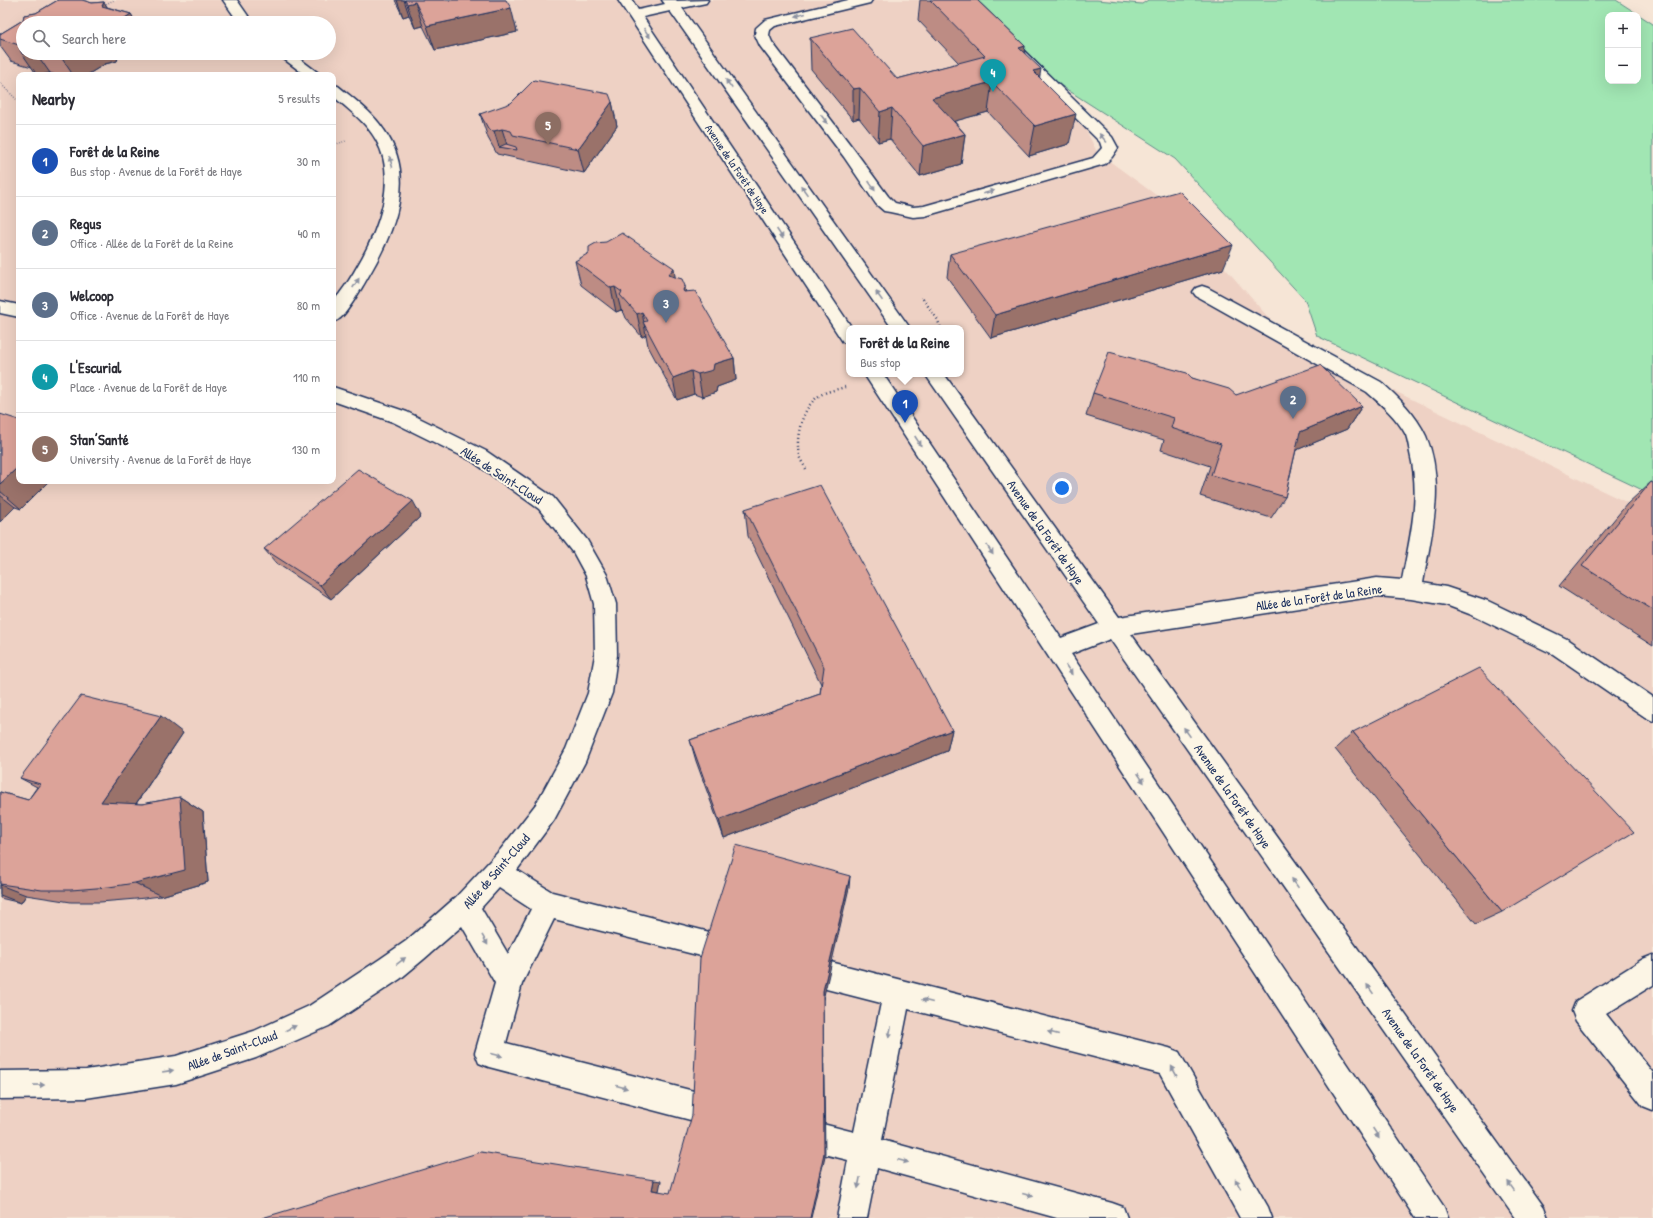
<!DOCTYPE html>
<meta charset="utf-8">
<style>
:root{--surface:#fff;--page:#f7f7f7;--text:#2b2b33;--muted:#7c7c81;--line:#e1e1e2;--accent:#0f766e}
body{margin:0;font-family:"Patrick Hand",sans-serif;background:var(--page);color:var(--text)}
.controls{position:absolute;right:12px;top:12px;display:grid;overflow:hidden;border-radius:8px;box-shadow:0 4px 16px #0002}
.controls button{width:36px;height:36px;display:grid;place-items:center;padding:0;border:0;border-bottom:1px solid var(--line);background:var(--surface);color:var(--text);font:20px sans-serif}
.you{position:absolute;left:1062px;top:488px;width:14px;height:14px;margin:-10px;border:3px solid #fff;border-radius:50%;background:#1a73e8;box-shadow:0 0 0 6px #1a73e833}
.badge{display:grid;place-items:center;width:26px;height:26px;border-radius:50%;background:var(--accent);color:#fff;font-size:13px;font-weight:700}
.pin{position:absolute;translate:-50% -33px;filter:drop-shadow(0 1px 2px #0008)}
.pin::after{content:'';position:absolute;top:21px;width:14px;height:12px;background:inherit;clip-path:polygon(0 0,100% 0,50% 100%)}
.popup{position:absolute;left:846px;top:325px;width:118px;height:52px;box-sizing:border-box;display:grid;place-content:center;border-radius:8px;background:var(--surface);filter:drop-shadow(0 1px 3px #0005);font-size:13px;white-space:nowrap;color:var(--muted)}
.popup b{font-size:15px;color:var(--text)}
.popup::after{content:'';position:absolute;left:50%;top:100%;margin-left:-8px;border:8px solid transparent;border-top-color:var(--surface)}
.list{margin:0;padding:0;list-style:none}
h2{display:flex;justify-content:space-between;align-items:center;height:52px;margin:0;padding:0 16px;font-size:17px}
h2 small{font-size:13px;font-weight:400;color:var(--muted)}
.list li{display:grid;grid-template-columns:26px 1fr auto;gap:12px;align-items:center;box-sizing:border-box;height:72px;padding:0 16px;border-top:1px solid var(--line)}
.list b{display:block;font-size:15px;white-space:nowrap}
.list p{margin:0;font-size:13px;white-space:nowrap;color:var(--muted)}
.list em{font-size:13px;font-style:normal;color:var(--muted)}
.icon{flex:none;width:22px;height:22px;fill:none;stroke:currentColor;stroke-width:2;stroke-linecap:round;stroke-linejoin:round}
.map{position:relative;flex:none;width:1653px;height:1218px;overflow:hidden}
.search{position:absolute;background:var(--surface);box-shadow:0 4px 16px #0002;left:16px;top:16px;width:320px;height:44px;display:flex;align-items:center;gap:10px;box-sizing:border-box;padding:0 14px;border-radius:22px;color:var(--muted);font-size:15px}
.panel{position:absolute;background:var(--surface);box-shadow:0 4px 16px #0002;left:16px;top:72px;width:320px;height:412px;border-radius:8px}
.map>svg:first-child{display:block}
</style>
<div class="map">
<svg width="1653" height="1218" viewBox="0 0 1653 1218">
<rect width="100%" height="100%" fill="#f6e5d6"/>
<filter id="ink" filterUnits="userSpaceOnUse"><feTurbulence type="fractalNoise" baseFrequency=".025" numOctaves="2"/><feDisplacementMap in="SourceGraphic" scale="8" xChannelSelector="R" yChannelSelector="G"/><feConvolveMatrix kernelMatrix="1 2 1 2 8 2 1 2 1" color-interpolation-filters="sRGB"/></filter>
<g filter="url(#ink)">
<path fill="#eed1c4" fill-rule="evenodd" d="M0,0H957L1077,112L1097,152L1171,206L1288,340L1653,515V1218H0ZM23,23H329V53H23ZM19,75H333V481H19ZM849,328H961V374H849Z"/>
<path fill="#a1e6b3" stroke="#5e8a88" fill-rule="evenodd" d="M975,0H1097L1142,4L1148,0H1616L1653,24V495L1317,336L1305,300L1175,159L1060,85ZM1608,15H1638V81H1608Z"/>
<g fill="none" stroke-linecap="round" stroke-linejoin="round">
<g stroke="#1b2f5e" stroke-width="3">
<path id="minor" d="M223,0H237L253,23H239Z
M618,0H632L638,10L665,4L662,0H676L677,1L708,0L706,3L682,8L910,328H892L670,11L643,17L852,328H849V344L843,342Z
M848,0H872L870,3L775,26L770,30L769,35L772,42L855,151L888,196L895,203L913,207L924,206L1093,158L1102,148L1100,142L1014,57L1012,54L1014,51L1019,50L1024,51L1112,137L1118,148L1112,157L1105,164L925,216L913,217L890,212L884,211L876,204L844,157L760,46L755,35L756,28L765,20Z
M276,53H292L321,75H305Z
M333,85L338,86C354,99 372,112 384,130C418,177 394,233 368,277C363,286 346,315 339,319C337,321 335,321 333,321C333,316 332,308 333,303C334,299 338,296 340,293C347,284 353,274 358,265C379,229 398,179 376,140C366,122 348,109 333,96Z
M1202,286L1208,288L1381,382C1398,397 1416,414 1426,436C1446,483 1431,535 1423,583L1446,587L1488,601L1569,640L1653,697V721L1645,717L1553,654L1472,615L1446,605L1411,599L1377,596L1131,634L1544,1207L1548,1218H1515L1110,639L1071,654L1444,1207L1448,1218H1415L864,374H883L1061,638L1099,624L925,374H944L1119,617L1377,578L1402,580C1410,536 1421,498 1410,453C1409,447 1408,441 1406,435C1397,418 1382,405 1367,392L1196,296L1193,292L1196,288Z
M0,301L19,305V317L0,313Z
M333,387L407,412L486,451L553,497L587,540L607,575L616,604L617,655L612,693L585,762L554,820L517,870L552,892L733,938L742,942L746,951L742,960L733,964L554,919L522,984L506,1043L721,1098L731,1103L736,1113L731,1123L721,1128L489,1067L479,1063L475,1053L495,983L462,926L424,959L400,979L329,1026L256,1058L176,1084L86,1098L0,1099V1071L86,1070L176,1056L254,1031L309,1006L380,959L406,941L456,897L501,849L536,804L566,749L588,693L595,655L594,604L586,576L573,552L539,509L472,461L393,422L333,401ZM499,888L531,909L508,954L481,908Z
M799,954L1169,1048L1179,1052L1268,1207L1272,1218H1240L1160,1074L908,1009L882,1140L1112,1203L1123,1207L1127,1218H1057L877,1168L867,1218H837L848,1160L795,1147L785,1142L780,1132L785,1122L795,1117L854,1132L881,1003L799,982L789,978L785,968L789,958Z
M1653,955V985L1606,1014L1653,1073V1110L1643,1106L1576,1021L1572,1011L1576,1001L1643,959Z"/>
</g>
<path stroke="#1b2f5e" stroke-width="1.5" stroke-dasharray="0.5 2" stroke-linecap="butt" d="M104,5L114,0
M0,83L19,102
M333,145L346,141
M921,297L924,300"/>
<path stroke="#1b2f5e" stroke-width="2.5" stroke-dasharray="1 3" stroke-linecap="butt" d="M923,299L937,319L941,328
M806,469C804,465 800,460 799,455C795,437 802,407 819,396C826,391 836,390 845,387"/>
<use href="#minor" fill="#fcf5e5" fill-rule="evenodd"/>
</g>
<path fill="#bd8c84" stroke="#1b2f5e" d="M58,0H82L92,3L104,2L107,7L131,14L136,23H23V53H121L119,54L117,61L105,64L87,75H56L50,73L41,75H37L32,67L11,61L0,46V34L23,20L24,15L36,13Z
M395,0H506L517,32L435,50L423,26L415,28L409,15L403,17Z
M920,0H977L1025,46L1024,52L1040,78L1069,144L1029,156L988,112L954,121L965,134L961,164L920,176L890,139L878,142L859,118L853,120L811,69L810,38L897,79L959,63L918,20Z
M612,102L617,126L584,173L497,154L488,138L480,114Z
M950,254L1223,269L991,338L947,277Z
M575,261L675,277L734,358L736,380L717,387L716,392L702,397L694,394L677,400L648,346L646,335L642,337L626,318L624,313L621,310L616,312L581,285Z
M1192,378L1236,395L1362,406L1347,429L1296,450L1285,497L1271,518L1200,496L1210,466L1161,450L1164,440L1086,416L1093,393Z
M0,414L21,509L15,507L0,522Z
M1651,482L1653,483V646L1559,586L1627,504Z
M745,509L952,730L947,751L724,838L696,761L690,740L820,694L821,684L748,536Z
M421,516L331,599L276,563L264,549Z
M1353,732L1502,912L1476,924L1335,749Z
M183,733L136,804H142L180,797L203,812L208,882L161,896L136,899L100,902H71L26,895L21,903L0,898V792L28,800L37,787L20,778Z"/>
<path fill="#9a726b" stroke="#1b2f5e" d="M397,0H404L409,15L403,17Z
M104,2L117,23L102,6Z
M415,2L423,26L415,28L407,4Z
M511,8L517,32L435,50L427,26Z
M131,14L136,23H117Z
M1025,46L1020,76L1019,48Z
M21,52H23V53H36L50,73L41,75H37Z
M68,53H121L119,54L117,61L105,64L87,75H73L61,57Z
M1041,69L1036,99L1033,71Z
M992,82L988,112L930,128L932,98Z
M860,88L859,118L853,120V89Z
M612,102L617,126L584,173L578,149Z
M892,108L890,139L878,142L880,112Z
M1076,114L1069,144L1029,156L1035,126Z
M502,129L508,148L499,147L494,131Z
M965,134L961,164L920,176L923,146Z
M1233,245L1223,269L991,338L995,315Z
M674,268L677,292L668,275Z
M685,286L688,310L683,290Z
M615,287L621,310L616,312L611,288Z
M642,312L646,335L642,337L637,314Z
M734,358L736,380L717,387L716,392L702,397L698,374L714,364Z
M691,371L694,394L677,400L673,378Z
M1362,406L1347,429L1287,454L1300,432Z
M19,466V481H49L21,509L0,491V484Z
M0,495L15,507L0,522Z
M413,501L421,516L331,599L320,585Z
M161,716L183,733L127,817L101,802Z
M952,730L947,751L724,838L719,820Z
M180,797L203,812L208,882L161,896L135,883Z
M850,876L849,888L823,1000L825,1156L811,1218H810L823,991Z
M0,885L26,895L21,903L0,895Z
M654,1180L661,1181L659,1191L652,1190Z"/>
<path fill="#dca399" stroke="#1b2f5e" d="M58,0H82L92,3L104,2L102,6L131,14L117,23H23V52H21L19,45L0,39V34L23,20L24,15L36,13Z
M405,0H506L511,8L427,26L415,2L407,4Z
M930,0H977L1025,46L1019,48L1041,69L1033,71L1076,114L1035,126L992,82L932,98L965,134L923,146L892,108L880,112L860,88L853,89L810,38L852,28L897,79L985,56Z
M47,53H68L61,57Z
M534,80L609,94L612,102L578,149L513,135L511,131L502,129L494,131L489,130L480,114L511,103Z
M506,144L516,147L517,150L499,147Z
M1179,191L1233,245L995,315L950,254Z
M622,233L674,268L668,275L682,279L685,286L683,290L684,292L695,291L734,358L714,364L713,370L698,374L691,371L673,378L643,322L647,321L642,312L637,314L620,295L622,292L615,287L611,288L575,261L589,253V247L596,243L606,242Z
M1109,352L1187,373L1192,378L1229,389L1236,395L1320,365L1362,406L1300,432L1285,497L1211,475L1221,444L1171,428L1174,418L1093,393Z
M0,414L19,420V466L0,484Z
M358,469L413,501L320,585L264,549Z
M1651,482L1653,483V610L1582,566Z
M820,485L952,730L719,820L690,740L820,694L824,667L745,509Z
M1479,668L1634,832L1502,912L1353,732Z
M81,696L161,716L101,802L142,804L180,797L185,870L135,883L109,887L71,890H42L0,884V792L28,800L40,784L20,778Z
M736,845L850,876L823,991L824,1153L810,1218H262L481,1152L654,1180L652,1190L670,1193L692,1115L700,958Z"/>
<defs><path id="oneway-solid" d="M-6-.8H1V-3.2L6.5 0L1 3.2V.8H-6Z"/></defs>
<g fill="#8c92a2">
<use href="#oneway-solid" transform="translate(800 15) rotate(166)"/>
<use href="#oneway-solid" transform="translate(647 33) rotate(56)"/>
<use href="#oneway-solid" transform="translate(729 84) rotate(-125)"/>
<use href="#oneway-solid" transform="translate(824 119) rotate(53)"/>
<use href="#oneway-solid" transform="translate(1103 138) rotate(-131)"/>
<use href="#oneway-solid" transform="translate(391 162) rotate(-105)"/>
<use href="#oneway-solid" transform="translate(872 186) rotate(56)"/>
<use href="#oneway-solid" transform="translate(804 190) rotate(-125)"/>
<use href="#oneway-solid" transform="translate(989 192) rotate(-16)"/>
<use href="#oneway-solid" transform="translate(780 234) rotate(56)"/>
<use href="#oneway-solid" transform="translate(356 283) rotate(-57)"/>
<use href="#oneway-solid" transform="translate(879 296) rotate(-125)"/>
<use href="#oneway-solid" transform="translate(918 441) rotate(57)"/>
<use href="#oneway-solid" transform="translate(990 550) rotate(57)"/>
<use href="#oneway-solid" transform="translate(1069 670) rotate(56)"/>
<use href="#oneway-solid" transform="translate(1187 732) rotate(-125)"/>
<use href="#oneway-solid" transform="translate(1141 778) rotate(56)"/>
<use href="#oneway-solid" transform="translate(1295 883) rotate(-125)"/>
<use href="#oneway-solid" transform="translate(485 940) rotate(60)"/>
<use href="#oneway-solid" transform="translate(401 961) rotate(-37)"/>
<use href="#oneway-solid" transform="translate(1370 989) rotate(-125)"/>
<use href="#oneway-solid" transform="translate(927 1001) rotate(-166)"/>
<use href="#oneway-solid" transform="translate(291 1028) rotate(-24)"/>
<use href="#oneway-solid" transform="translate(890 1032) rotate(101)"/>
<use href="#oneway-solid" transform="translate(1053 1033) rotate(-166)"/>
<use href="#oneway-solid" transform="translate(497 1055) rotate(15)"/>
<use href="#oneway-solid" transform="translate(168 1071) rotate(-9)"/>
<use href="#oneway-solid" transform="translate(1174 1071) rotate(-119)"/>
<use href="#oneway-solid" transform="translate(39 1085) rotate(-1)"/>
<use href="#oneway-solid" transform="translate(622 1087) rotate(15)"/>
<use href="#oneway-solid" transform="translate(1376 1133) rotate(56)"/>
<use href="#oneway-solid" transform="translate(903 1161) rotate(15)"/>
<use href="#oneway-solid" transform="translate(859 1183) rotate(101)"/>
<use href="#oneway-solid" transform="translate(1238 1184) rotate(-119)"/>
<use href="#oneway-solid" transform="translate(1511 1186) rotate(-125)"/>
<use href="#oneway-solid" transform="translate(1028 1195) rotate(15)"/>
</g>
</g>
<g text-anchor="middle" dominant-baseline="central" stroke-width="4" stroke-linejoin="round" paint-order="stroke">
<g font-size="11" fill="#1b2f5e" stroke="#fcf5e5">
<text transform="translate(737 169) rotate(56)">Avenue de la Forêt de Haye</text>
</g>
<g font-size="13" fill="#1b2f5e" stroke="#fcf5e5">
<text transform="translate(502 475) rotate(33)">Allée de Saint-Cloud</text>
<text transform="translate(1046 532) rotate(55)">Avenue de la Forêt de Haye</text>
<text transform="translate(1319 597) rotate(-8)">Allée de la Forêt de la Reine</text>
<text transform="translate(1233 796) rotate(55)">Avenue de la Forêt de Haye</text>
<text transform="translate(496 871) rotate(-49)">Allée de Saint-Cloud</text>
<text transform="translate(232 1050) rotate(-20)">Allée de Saint-Cloud</text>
<text transform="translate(1421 1060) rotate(55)">Avenue de la Forêt de Haye</text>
</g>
</g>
</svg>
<div class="controls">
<button>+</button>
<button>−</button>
</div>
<div class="you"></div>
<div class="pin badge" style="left:905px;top:423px;background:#1a4fb4">1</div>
<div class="popup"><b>Forêt de la Reine</b>Bus stop</div>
<div class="pin badge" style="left:1293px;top:419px;background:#5c6f8a">2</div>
<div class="pin badge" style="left:666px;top:323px;background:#5c6f8a">3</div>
<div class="pin badge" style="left:993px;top:92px;background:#0f9aa8">4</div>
<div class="pin badge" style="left:548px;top:145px;background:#8d6e63">5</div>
<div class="search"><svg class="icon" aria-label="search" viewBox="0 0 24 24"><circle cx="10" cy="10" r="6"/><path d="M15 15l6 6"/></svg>Search here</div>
<section class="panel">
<h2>Nearby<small>5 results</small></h2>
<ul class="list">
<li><span class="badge" style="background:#1a4fb4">1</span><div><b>Forêt de la Reine</b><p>Bus stop · Avenue de la Forêt de Haye</p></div><em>30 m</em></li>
<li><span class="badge" style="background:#5c6f8a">2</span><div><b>Regus</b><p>Office · Allée de la Forêt de la Reine</p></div><em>40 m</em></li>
<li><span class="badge" style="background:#5c6f8a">3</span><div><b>Welcoop</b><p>Office · Avenue de la Forêt de Haye</p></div><em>80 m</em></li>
<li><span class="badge" style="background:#0f9aa8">4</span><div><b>L'Escurial</b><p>Place · Avenue de la Forêt de Haye</p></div><em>110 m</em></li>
<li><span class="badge" style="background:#8d6e63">5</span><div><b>Stan’Santé</b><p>University · Avenue de la Forêt de Haye</p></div><em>130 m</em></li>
</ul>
</section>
</div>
